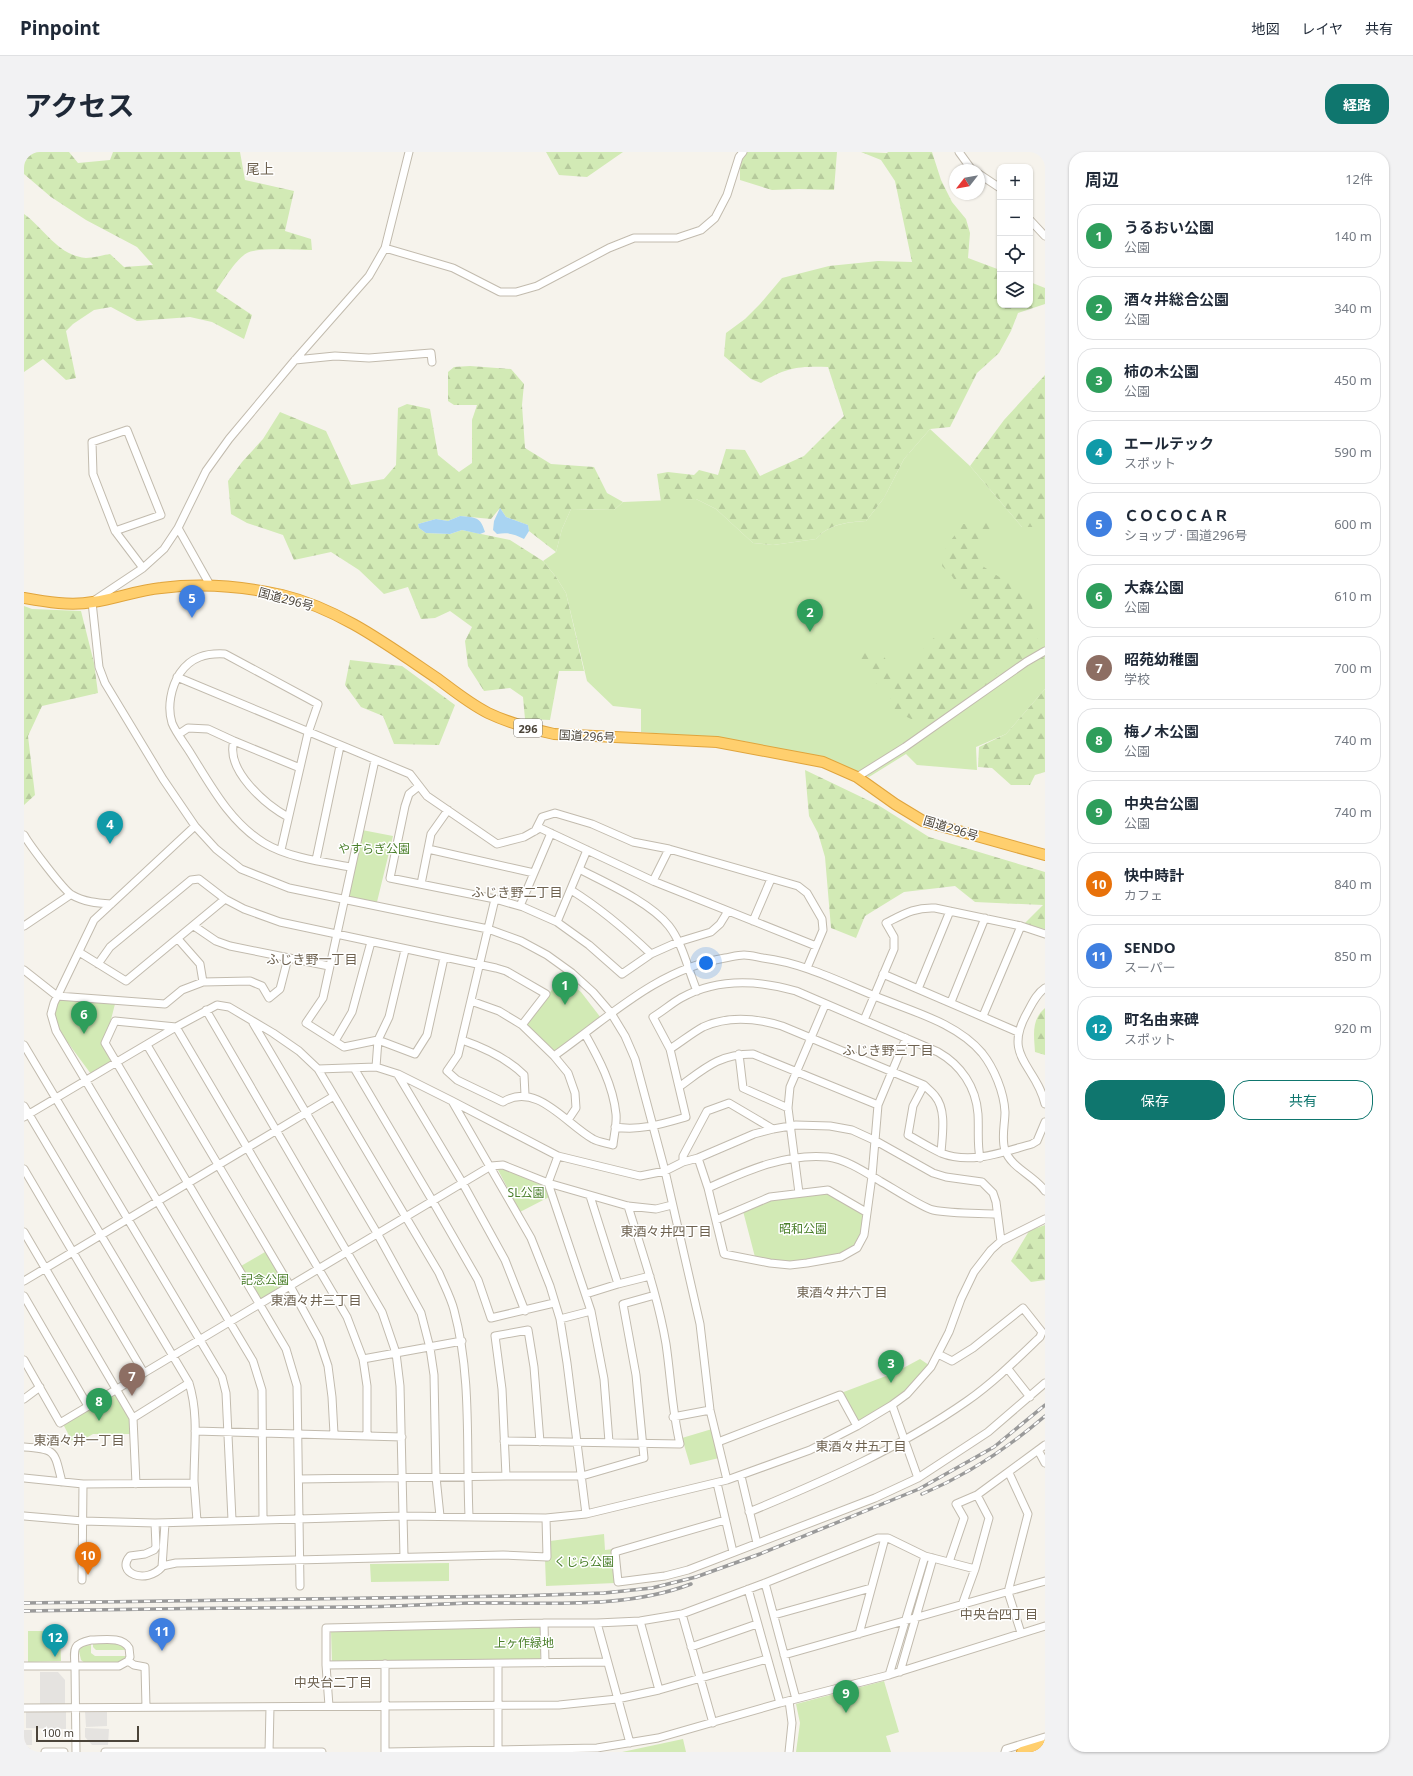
<!DOCTYPE html>
<html lang="ja">
<meta charset="utf-8">
<style>
:root{--surface:#fff;--page:#f2f2f3;--text:#1f2937;--muted:#747a83;--line:#e0e1e3;--accent:#0f766e}
body{margin:0;font-family:"Noto Sans","Noto Sans JP",sans-serif;background:var(--page);color:var(--text)}
.controls{position:absolute;right:12px;top:12px;display:grid;overflow:hidden;border-radius:8px;box-shadow:0 1px 3px #0004}
.controls button{width:36px;height:36px;display:grid;place-items:center;padding:0;border:0;border-bottom:1px solid var(--line);background:var(--surface);color:var(--text);font:20px sans-serif}
.compass{position:absolute;left:925px;top:12px;width:36px;height:36px;border-radius:50%;background:var(--surface);box-shadow:0 1px 3px #0004;rotate:239deg}
.scale{position:absolute;left:12px;bottom:10px;width:103px;box-sizing:border-box;padding-left:4px;border:2px solid #4b4439;border-top:0;font-size:11px;line-height:14px;white-space:nowrap;color:#4b4439;-webkit-text-stroke:3px #fff;paint-order:stroke}
.you{position:absolute;left:682px;top:811px;width:14px;height:14px;margin:-10px;border:3px solid #fff;border-radius:50%;background:#1a73e8;box-shadow:0 0 0 6px #1a73e833}
.badge{display:grid;place-items:center;width:26px;height:26px;border-radius:50%;background:var(--accent);color:#fff;font-size:13px;font-weight:700}
.pin{position:absolute;translate:-50% -33px;filter:drop-shadow(0 1px 2px #0008)}
.pin::after{content:'';position:absolute;top:21px;width:14px;height:12px;background:inherit;clip-path:polygon(0 0,100% 0,50% 100%)}
.list{margin:0;padding:0;list-style:none}
h2{display:flex;justify-content:space-between;align-items:center;height:52px;margin:0;padding:0 16px;font-size:17px}
h2 small{font-size:13px;font-weight:400;color:var(--muted)}
.list li{display:grid;grid-template-columns:26px 1fr auto;gap:12px;align-items:center;box-sizing:border-box;height:64px;margin:0 8px 8px;padding:0 8px;border:1px solid var(--line);border-radius:16px}
.list b{display:block;font-size:15px;white-space:nowrap}
.list p{margin:0;font-size:13px;white-space:nowrap;color:var(--muted)}
.list em{font-size:13px;font-style:normal;color:var(--muted)}
.actions{display:flex;gap:8px;padding:12px 16px}
.actions a{flex:1;padding:9px 0;border:1px solid var(--accent);border-radius:16px;text-align:center;font-size:14px;color:var(--accent)}
.actions .main{background:var(--accent);color:#fff}
.icon{flex:none;width:22px;height:22px;fill:none;stroke:currentColor;stroke-width:2;stroke-linecap:round;stroke-linejoin:round}
.map{position:relative;flex:none;width:1021px;height:1600px;overflow:hidden;border-radius:16px}
header{display:flex;align-items:center;gap:24px;box-sizing:border-box;height:56px;padding:0 20px;background:var(--surface);border-bottom:1px solid var(--line)}
header strong{font-size:19px}
nav{display:flex;gap:22px;margin-inline-start:auto;font-size:14px}
.intro{display:flex;align-items:center;justify-content:space-between;box-sizing:border-box;height:96px;padding:0 24px}
h1{margin:0;font-size:28px}
.button{padding:10px 18px;border-radius:16px;background:var(--accent);color:#fff;font-size:14px;font-weight:700}
main{display:flex;gap:24px;padding:0 24px}
aside{flex:1;background:var(--surface);border-radius:16px;box-shadow:0 1px 3px #0004}
.map>svg:first-child{display:block}
</style>
<header>
<strong>Pinpoint</strong>
<nav><a>地図</a><a>レイヤ</a><a>共有</a></nav>
</header>
<div class="intro"><h1>アクセス</h1><a class="button">経路</a></div>
<main>
<div class="map">
<svg width="1021" height="1600" viewBox="0 0 1021 1600">
<defs>
<pattern id="forest-firs" width="22" height="20" patternUnits="userSpaceOnUse"><rect width="22" height="20" fill="#d2eab5"/><path d="M5 1l3.5 6h-7zM16 11l3.5 6h-7z" fill="#b6ca9c"/></pattern>
</defs>
<rect width="100%" height="100%" fill="#f6f3ec"/>
<path fill="#d2eab5" d="M906,277L946,314L998,375H1021V537L982,582L952,595L953,618L893,613L882,602L845,625L811,611L719,589L617,580V557L589,554L563,529L542,441L532,425L519,409L532,400L538,377L547,357L590,358L599,350L672,347L692,357L729,391L749,393L792,387C805,372 824,370 842,369L860,346L880,307Z
M338,678L369,684L353,750L323,745Z
M538,825L557,840L577,866L531,902L501,872Z
M33,844L92,848L81,891L87,910L67,922L30,872L27,862Z
M479,1014L523,1032L527,1044L496,1060L473,1016Z
M803,1041L841,1062C839,1072 839,1086 832,1094C827,1100 814,1103 807,1104C780,1110 757,1111 731,1105L719,1059L747,1047Z
M241,1100L261,1132L236,1147L217,1114Z
M896,1207L905,1213L882,1241L834,1272L817,1241L870,1221Z
M92,1241L107,1267L108,1282H69L50,1293L39,1272Z
M688,1277L695,1306L666,1313L658,1286Z
M580,1382L581,1398L589,1397L591,1431L522,1434L521,1407L526,1389Z
M425,1411V1429L347,1430L346,1412Z
M520,1471L516,1508L308,1510L307,1479Z
M4,1479H36L37,1509L4,1510Z
M90,1491L99,1494L101,1498H72L69,1495V1492Z
M67,1493V1501L71,1504H103L98,1510L61,1511L57,1508L55,1499L58,1494Z
M860,1529L875,1580L862,1584L867,1600H772L776,1571L772,1552Z
M659,1587L662,1600H598Z"/>
<path fill="url(#forest-firs)" d="M0,0H45L54,11L86,8L89,0H216L221,28L270,39L261,79L287,87L288,98C275,98 232,95 223,101C212,107 199,129 192,139L228,163L220,187L188,170L166,165L113,169L87,155L70,158L49,172L42,179L52,226L42,228L19,207L0,220V62C21,77 33,103 62,106C69,106 79,103 86,102L100,115L129,113L113,95L62,68L27,45L0,22Z
M522,0H599L563,25L535,23Z
M721,0H813L810,38L775,37L748,38L716,28V8Z
M837,0L863,1L864,0H908L917,28L928,50L942,67L946,81L944,106L976,118V153H1006V130L1021,136V152L994,161L987,179L975,201L953,221L926,275L906,277L880,307L860,346L842,369C823,370 805,372 792,387L749,393L729,391L692,357L672,347L637,350L633,322L644,320L670,323L675,318L694,323L702,297L721,298L736,324L780,304L820,264L804,215C776,214 762,215 737,231L727,227L700,204L702,181L721,167L736,152L758,126L805,114L854,109L888,110L871,29L857,8Z
M446,214L487,217L500,232L498,253L501,296L527,312L570,315L583,341L599,350L590,358L547,357L538,377L532,400L505,379L504,373L482,365L476,356L467,367L436,364L424,369L412,367L394,372L395,376L402,381L426,382L438,378L486,388L519,409L532,425L542,441L560,519H535L526,568L501,567L499,545L486,536L460,539L444,514L441,489L448,475L426,459L411,466L397,467L384,435L360,442L335,418L307,400L270,408L259,383L223,371L207,362L204,329L218,310L239,287L256,260L302,279L327,333L360,327L372,313L374,256L383,252L406,257L414,303L435,320L448,311V268L453,253H430L424,249V220L430,215Z
M1021,223V375H998L946,314L980,268Z
M963,371L974,375L958,391L955,399L960,410V415L986,432L1008,451L1010,474L1020,507L981,510L968,528L914,567L895,571L883,565L865,561L867,543C853,532 838,522 834,504L846,498L860,505L875,524L886,518L903,491L923,477L947,467L946,452L928,424L918,414L922,395L939,372Z
M0,454L8,457L57,459L70,511L74,541L18,554L4,584L11,643L0,653Z
M326,508L378,514L431,553L415,593L370,592L359,564L337,555L321,533Z
M1021,537V620L1011,623L1006,633H987L968,616L954,615L955,595L982,582Z
M781,618L854,653L905,685L1021,720V777L998,774L1019,753L951,750L931,734L880,740L841,764L832,786L807,776L801,705L794,681L785,664Z
M1021,856V903L1011,900C1010,883 1007,868 1021,856Z
M1021,1073V1128L1007,1130L987,1109L1005,1079Z"/>
<path fill="#e5e3e0" d="M16,1520H34L41,1528V1552H16Z
M2,1559H42V1577L2,1576Z
M61,1559H83V1574L62,1575Z
M61,1576L85,1577L84,1593H68L61,1585Z
M0,1578H8V1593H0Z"/>
<path fill="#a9d4f2" d="M476,356L482,365L504,373L505,379L500,387C490,382 484,380 473,382L469,378L470,369Z
M436,364C452,366 456,364 461,380L456,382L438,378L426,382L402,381L395,376L394,372L412,367L424,369Z"/>
<g fill="none" stroke-linecap="round" stroke-linejoin="round">
<g stroke="#c2bbae" stroke-width="9">
<path id="minor" d="M385,0L361,96L345,124L271,208L205,287L182,319L154,376L140,397L119,416L68,450L75,515L81,531L139,627L171,674L192,697L217,717L265,736L464,777L497,789L523,803L548,821L569,840L587,861L601,884L611,907L641,1019L676,1172L686,1258L703,1328
M935,0L948,18
M955,22L976,36
M1006,68L1021,84
M361,96L429,116L476,140H492L513,134L585,96L610,86H653L677,78L691,66L703,43L715,5L719,0
M271,208L311,204L345,206L407,201L408,210
M154,376L186,433
M91,379L137,363L103,278L68,290L69,322L91,379L119,416
M153,525L386,622L403,644L473,692L500,685L516,676L629,729L792,794
M155,582L164,576L184,577L210,589L276,616
M210,589C201,618 242,653 264,665
M351,608L299,846L282,871L320,895L354,888L391,902L403,883L420,806
M833,625L881,595L1002,510L1021,499
M395,634L385,642L381,654L366,726L471,747L499,755L533,770L565,793L598,822L627,802L654,790L687,780L696,772L704,759
M171,674L70,768L30,851L27,862L32,879L229,1209L238,1238L239,1367
M511,679L518,665L531,661L568,672L609,690L645,697
M0,683C5,692 40,739 48,743C60,750 73,751 87,752
M404,697L510,721
M257,698L284,581L294,552L201,502C182,501 167,505 156,521C147,535 143,555 148,571C152,581 161,592 167,602C187,634 206,670 240,691C265,706 299,710 327,715
M292,708L316,594
M555,717C582,731 626,750 645,774C659,792 664,818 673,839
M629,729L645,697L774,734L783,741L798,767L799,778L783,816
M397,732L407,682L424,658
M547,738C576,756 602,778 627,802
M471,747L434,903L423,919L433,928L479,950C512,929 542,972 569,987C574,990 583,991 589,993C590,983 593,972 592,962C589,933 575,907 561,882
M496,754L527,681
M729,769L747,727
M533,770L563,698
M0,774L46,743
M170,774L192,789L206,794L305,814
M154,787L176,812L179,830
M55,800L102,829L201,747
M74,812L86,795L167,728L175,727L201,747L220,757L256,770L472,816L482,819L522,842L498,873
M0,818L33,844L141,852L158,838L179,830L226,829L238,834L245,846L256,837L264,806
M859,822L994,880
M1021,836C1012,842 1008,852 1003,861C978,905 1012,913 1021,952
M894,837L926,759
M447,849L475,859L498,873L530,904L544,921L551,941L552,956L544,968
M927,850L961,766
M182,858L358,1160L372,1201L376,1234L380,1405
M959,864L997,774
M840,868L870,797V785L862,771C880,762 891,755 911,756L997,774L1021,782
M229,871L353,1081L397,1161L406,1196L410,1223L412,1325L416,1364
M438,888C461,896 483,906 500,923L501,943
M311,889L328,860L347,790
M0,893L198,1225L202,1241L208,1368
M123,893L266,1134L295,1187L304,1214L308,1245L310,1282
M646,897C657,890 668,881 679,875C705,863 732,866 758,874L900,933C904,937 908,940 911,944C923,958 918,984 917,1001
M715,902L719,936L764,956
M530,904C584,866 633,817 701,806C707,805 714,803 720,803C726,803 733,805 739,806C779,811 814,829 851,844C886,859 932,870 958,901C970,916 980,940 981,960C981,972 977,986 981,998C987,1016 1011,1024 1021,1039
M352,915L354,888L365,865L381,798
M330,916L408,1048L454,1128L467,1166L530,1151
M294,917L352,915L374,922L428,949L534,1004L616,1024L641,1019L659,1010L674,1006L730,982L749,977L772,973L806,974L828,978L852,989L909,1021L922,1025L958,1030L969,1041L972,1050L977,1089
M374,923L438,1030L481,1108L501,1159
M900,933L889,954L884,983C895,989 906,996 917,1001C947,1013 979,1000 1008,992L1013,989L1021,970
M655,935C681,916 695,902 729,902L854,953
M428,949L507,1086L526,1134L536,1167L543,1211L562,1362
M0,954L165,1231C175,1263 170,1296 170,1329C171,1342 172,1356 173,1369
M0,965L152,875L193,853L205,855L249,881L275,899L294,917L415,1121C420,1133 427,1146 430,1158C448,1225 442,1295 445,1364
M591,975C616,979 638,972 662,965L646,897L629,865C639,859 648,851 657,846C693,826 734,828 772,839L914,900C937,913 952,935 954,962C955,977 953,991 956,1006
M534,1004L524,1031L567,1159L580,1227L585,1290
M674,1006L684,1036L700,1102L746,1111L766,1113L783,1111L817,1105L833,1096L840,1083L848,1024L854,953L882,886
M659,1010V1004L683,959L705,951L749,977
M0,1017L120,1221
M684,1036C722,1019 761,1001 804,1005C821,1007 841,1020 856,1029C867,1035 899,1056 909,1058C929,1062 952,1061 973,1062
M775,1041L764,956L766,935L801,853
M566,1044L594,1132
M692,1068L746,1045L804,1038L842,1060
M0,1080L109,1266L112,1332
M0,1129L310,944
M562,1142L594,1132L626,1124
M0,1144L64,1254
M536,1167L567,1159
M339,1207L438,1189
M0,1208L36,1271L467,1014L479,1013L524,1031L604,1054L632,1057L648,1053
M984,1217L1006,1245
M0,1247L16,1235
M868,1253L894,1326
M649,1265L686,1258
M109,1266L165,1231
M171,1279L378,1285
M480,1289L656,1292C648,1259 647,1226 642,1192C634,1145 618,1100 604,1054
M694,1290L816,1243L833,1274
M0,1295C33,1297 30,1299 38,1330
M1014,1298L1021,1311
M985,1321L1004,1362L984,1440L997,1481
M482,1324L478,1237L471,1184L504,1178L510,1215L516,1290
M717,1324L733,1391
M0,1326L59,1332L170,1331
M275,1327L482,1324H558L620,1306L612,1223L599,1152L631,1143
M693,1331L709,1400
M725,1360C800,1329 876,1296 943,1249C970,1230 993,1207 1016,1185L1018,1180L999,1156L949,1196L928,1209L914,1202
M0,1364L59,1369L131,1371L379,1364L522,1366L562,1362L703,1328L786,1298L833,1274L868,1253L883,1242L907,1215L925,1180L937,1147L950,1120L967,1098L977,1089L1021,1067
M701,1368L591,1400L594,1430L641,1424L664,1418L851,1346L894,1326L964,1280L1021,1231
M131,1371L132,1395L130,1398L121,1402L106,1404C91,1421 122,1433 138,1415L141,1371
M925,1410L940,1366L932,1352L953,1343L1021,1293
M138,1414L152,1411L479,1403L523,1405L522,1366
M58,1428L59,1332
M741,1431L772,1547
M276,1434L273,1234L262,1197L81,891L91,869L152,875L323,1165L339,1207L343,1234V1284
M724,1437L756,1551
M938,1453L951,1417L965,1366L953,1343
M658,1462L689,1571
M750,1463L847,1436
M616,1469L635,1538
M573,1471L606,1591
M835,1482L861,1386
M67,1488C79,1488 98,1484 105,1496L106,1505L104,1509L95,1514H51C50,1497 48,1492 67,1488Z
M667,1495L733,1472
M760,1503L1021,1429
M104,1509L110,1513L121,1515L122,1555
M521,1511L520,1471H573L616,1469L658,1462L741,1431L854,1386H864L901,1404L951,1417
M361,1512V1600
M474,1512V1599
M302,1513L583,1510
M0,1514H51L52,1600
M876,1520L909,1406
M865,1523L901,1404
M765,1549L768,1571L765,1600
M305,1554L302,1513V1476L520,1471
M0,1556L535,1553L593,1547L635,1538L743,1507
M0,1600H3
M21,1600H40
M81,1600H298
M245,1600L246,1555
M363,1600L573,1596L634,1586L756,1551L865,1523L1021,1474
M981,1600L982,1597L1021,1585"/>
</g>
<g stroke="#e0a43c" stroke-width="12">
<path id="highway" d="M0,446C22,450 47,454 69,450C92,447 114,438 137,436C177,431 218,434 258,443C316,457 365,494 414,527C430,539 446,552 464,561C485,571 507,577 530,582L693,590L799,610L833,625L871,652L899,669L1021,703
M998,1600L1021,1593"/>
</g>
<use href="#minor" stroke="#fff" stroke-width="7"/>
<use href="#highway" stroke="#ffcf6e" stroke-width="10"/>
<g stroke="#9a9a9a" stroke-width="3.5">
<path id="rail" d="M898,1342C943,1323 985,1295 1021,1264
M0,1451L493,1444L580,1441L628,1436L672,1425L736,1402L895,1337L970,1295L1021,1253
M0,1459C109,1457 217,1456 326,1455C367,1455 407,1452 447,1451C519,1450 599,1458 667,1432"/>
</g>
<use href="#rail" stroke="#fff" stroke-width="2" stroke-dasharray="6" stroke-linecap="butt"/>
</g>
<g text-anchor="middle" dominant-baseline="central" stroke-width="3" stroke-linejoin="round" paint-order="stroke">
<rect fill="#fff" stroke="#817c74" stroke-width="1" x="490" y="567" width="28" height="18" rx="3"/>
<g font-size="11" font-weight="bold" fill="#4b4439">
<text x="504" y="576">296</text>
</g>
<g font-size="12" fill="#4b4439" stroke="#fff">
<text transform="translate(262 447) rotate(15)">国道296号</text>
<text transform="translate(563 584) rotate(3)">国道296号</text>
<text transform="translate(927 676) rotate(17)">国道296号</text>
</g>
<g font-size="12" fill="#4a7f2a" stroke="#fff">
<text x="350" y="696">やすらぎ公園</text>
<text x="502" y="1040">SL公園</text>
<text x="779" y="1076">昭和公園</text>
<text x="241" y="1127">記念公園</text>
<text x="560" y="1409">くじら公園</text>
<text x="500" y="1490">上ヶ作緑地</text>
</g>
<g font-size="13" fill="#6e6250" stroke="#fff">
<text x="493" y="740">ふじき野二丁目</text>
<text x="288" y="807">ふじき野一丁目</text>
<text x="864" y="898">ふじき野三丁目</text>
<text x="642" y="1079">東酒々井四丁目</text>
<text x="818" y="1140">東酒々井六丁目</text>
<text x="292" y="1148">東酒々井三丁目</text>
<text x="55" y="1288">東酒々井一丁目</text>
<text x="837" y="1294">東酒々井五丁目</text>
<text x="975" y="1462">中央台四丁目</text>
<text x="309" y="1530">中央台二丁目</text>
</g>
<g font-size="14" fill="#6e6250" stroke="#fff">
<text x="236" y="16">尾上</text>
</g>
</g>
</svg>
<div class="controls">
<button>+</button>
<button>−</button>
<button><svg class="icon" aria-label="locate" viewBox="0 0 24 24"><circle cx="12" cy="12" r="6"/><path d="M12 2v4M12 18v4M2 12h4M18 12h4"/></svg></button>
<button><svg class="icon" aria-label="layers" viewBox="0 0 24 24"><path d="M12 4l9 5-9 5-9-5zM3 14l9 5 9-5"/></svg></button>
</div>
<svg class="compass" viewBox="-18 -18 36 36"><path d="M0-13l5 13h-10z" fill="#e53935"/><path d="M0 13l5-13h-10z" fill="#747a83"/></svg>
<div class="scale">100 m</div>
<div class="you"></div>
<div class="pin badge" style="left:541px;top:853px;background:#2e9e5b">1</div>
<div class="pin badge" style="left:786px;top:480px;background:#2e9e5b">2</div>
<div class="pin badge" style="left:867px;top:1231px;background:#2e9e5b">3</div>
<div class="pin badge" style="left:86px;top:692px;background:#0f9aa8">4</div>
<div class="pin badge" style="left:168px;top:466px;background:#3f7fe0">5</div>
<div class="pin badge" style="left:60px;top:882px;background:#2e9e5b">6</div>
<div class="pin badge" style="left:108px;top:1244px;background:#8d6e63">7</div>
<div class="pin badge" style="left:75px;top:1269px;background:#2e9e5b">8</div>
<div class="pin badge" style="left:822px;top:1561px;background:#2e9e5b">9</div>
<div class="pin badge" style="left:64px;top:1423px;background:#e8710a">10</div>
<div class="pin badge" style="left:138px;top:1499px;background:#3f7fe0">11</div>
<div class="pin badge" style="left:31px;top:1505px;background:#0f9aa8">12</div>
</div>
<aside>
<h2>周辺<small>12件</small></h2>
<ul class="list">
<li><span class="badge" style="background:#2e9e5b">1</span><div><b>うるおい公園</b><p>公園</p></div><em>140 m</em></li>
<li><span class="badge" style="background:#2e9e5b">2</span><div><b>酒々井総合公園</b><p>公園</p></div><em>340 m</em></li>
<li><span class="badge" style="background:#2e9e5b">3</span><div><b>柿の木公園</b><p>公園</p></div><em>450 m</em></li>
<li><span class="badge" style="background:#0f9aa8">4</span><div><b>エールテック</b><p>スポット</p></div><em>590 m</em></li>
<li><span class="badge" style="background:#3f7fe0">5</span><div><b>ＣＯＣＯＣＡＲ</b><p>ショップ · 国道296号</p></div><em>600 m</em></li>
<li><span class="badge" style="background:#2e9e5b">6</span><div><b>大森公園</b><p>公園</p></div><em>610 m</em></li>
<li><span class="badge" style="background:#8d6e63">7</span><div><b>昭苑幼稚園</b><p>学校</p></div><em>700 m</em></li>
<li><span class="badge" style="background:#2e9e5b">8</span><div><b>梅ノ木公園</b><p>公園</p></div><em>740 m</em></li>
<li><span class="badge" style="background:#2e9e5b">9</span><div><b>中央台公園</b><p>公園</p></div><em>740 m</em></li>
<li><span class="badge" style="background:#e8710a">10</span><div><b>快中時計</b><p>カフェ</p></div><em>840 m</em></li>
<li><span class="badge" style="background:#3f7fe0">11</span><div><b>SENDO</b><p>スーパー</p></div><em>850 m</em></li>
<li><span class="badge" style="background:#0f9aa8">12</span><div><b>町名由来碑</b><p>スポット</p></div><em>920 m</em></li>
</ul>
<div class="actions"><a class="main">保存</a><a>共有</a></div>
</aside>
</main>
